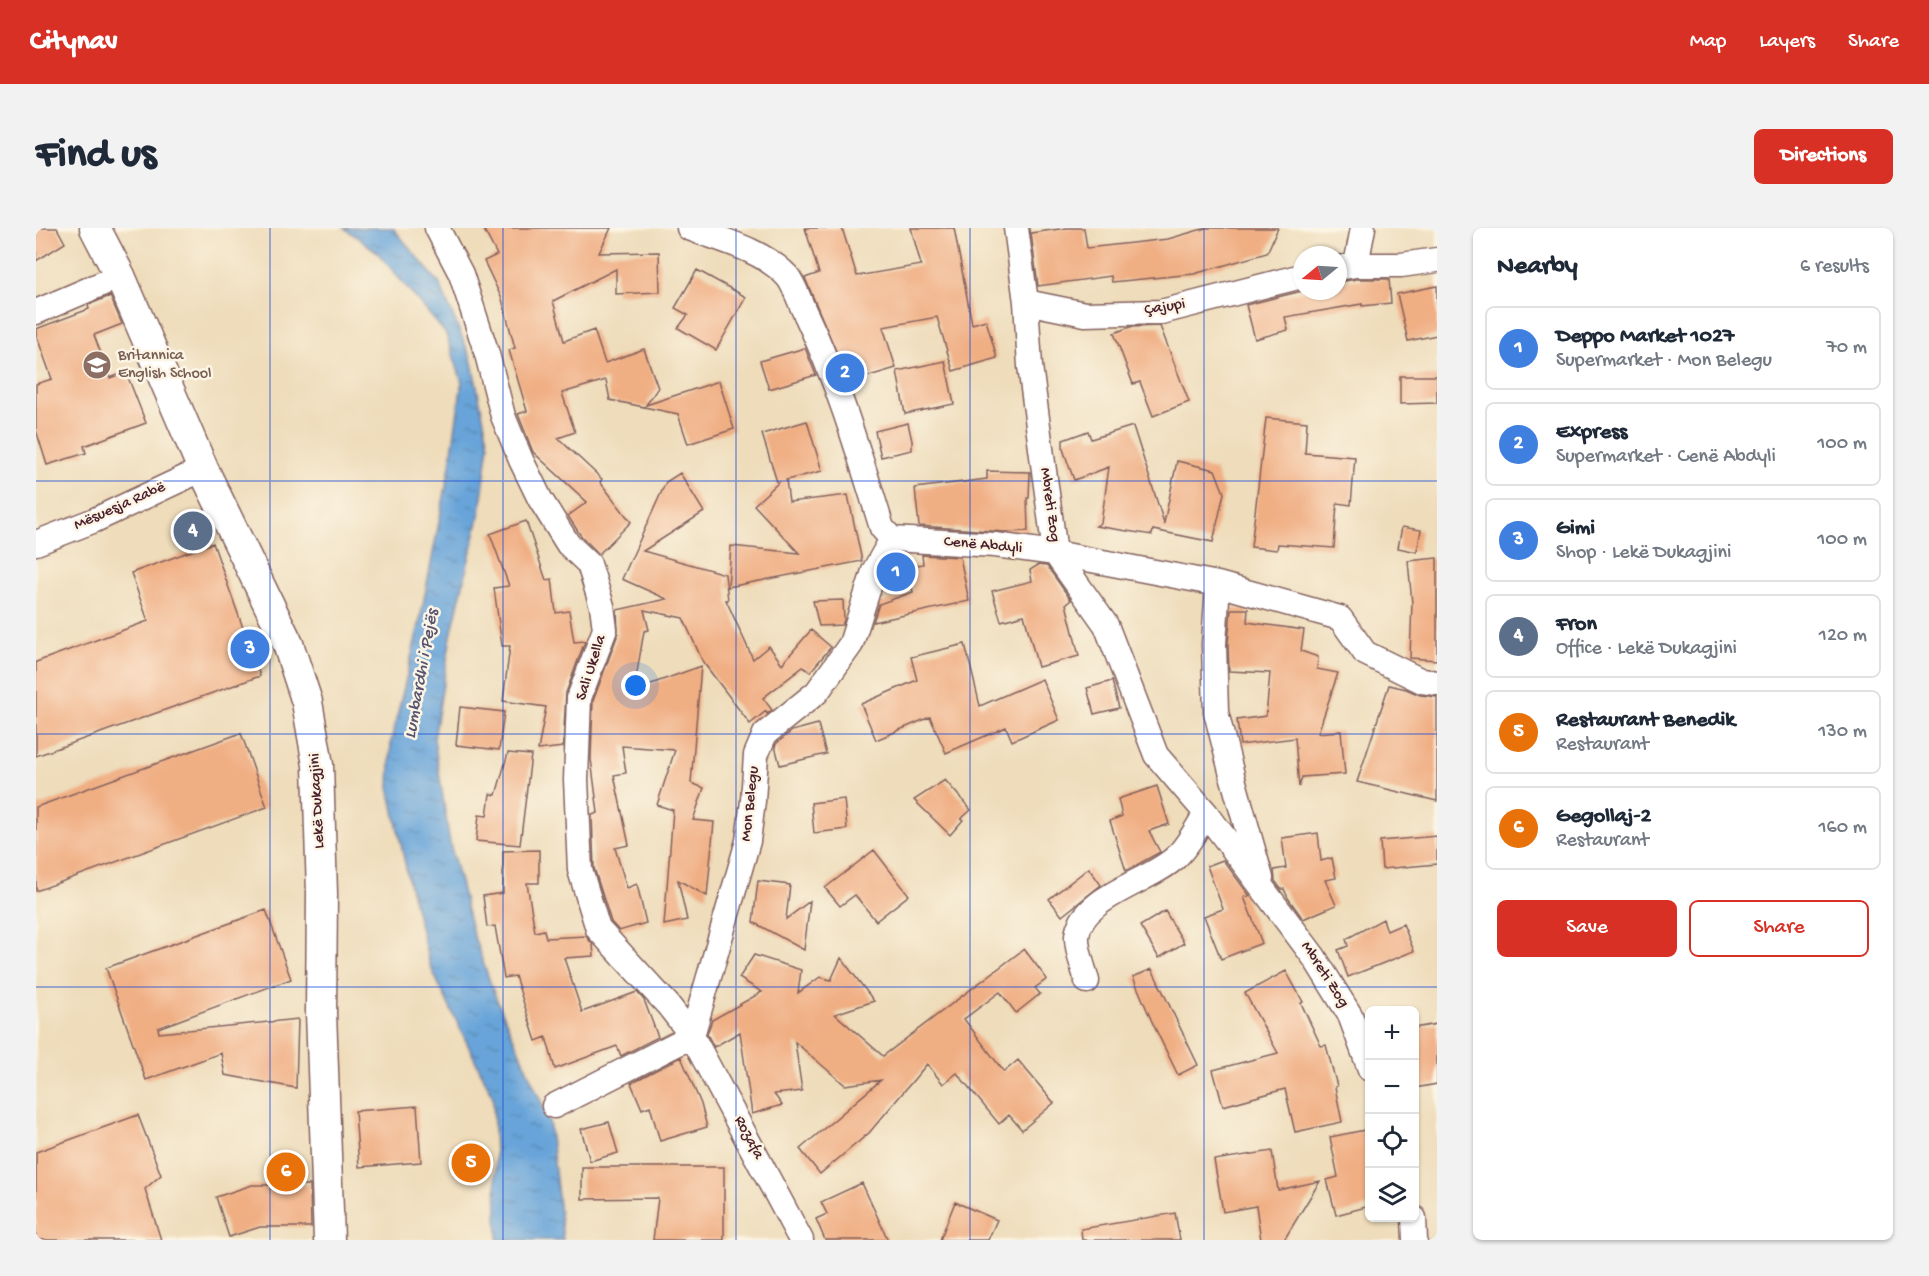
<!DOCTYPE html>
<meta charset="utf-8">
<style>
:root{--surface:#fff;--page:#f2f2f3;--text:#1f2937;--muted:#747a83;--line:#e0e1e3;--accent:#d93025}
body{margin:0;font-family:"Gochi Hand",sans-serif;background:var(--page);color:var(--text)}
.controls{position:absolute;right:18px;bottom:18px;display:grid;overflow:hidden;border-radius:9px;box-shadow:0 2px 4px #0004}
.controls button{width:54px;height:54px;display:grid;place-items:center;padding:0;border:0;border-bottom:2px solid var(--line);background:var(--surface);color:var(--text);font:30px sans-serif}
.compass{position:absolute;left:1257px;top:18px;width:54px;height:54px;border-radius:50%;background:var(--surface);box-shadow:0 2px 4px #0004;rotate:252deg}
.you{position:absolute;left:600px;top:458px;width:21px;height:21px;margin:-15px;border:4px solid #fff;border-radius:50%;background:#1a73e8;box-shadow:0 0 0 9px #1a73e833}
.badge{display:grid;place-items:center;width:39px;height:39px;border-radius:50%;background:var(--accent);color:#fff;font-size:20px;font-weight:700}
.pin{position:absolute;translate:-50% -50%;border:3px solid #fff;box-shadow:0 2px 6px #0006}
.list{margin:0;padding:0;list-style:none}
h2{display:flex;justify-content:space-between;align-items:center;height:78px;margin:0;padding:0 24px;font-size:26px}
h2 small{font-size:20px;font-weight:400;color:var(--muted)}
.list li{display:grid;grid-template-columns:39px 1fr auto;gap:18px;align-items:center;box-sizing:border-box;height:84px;margin:0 12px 12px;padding:0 12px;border:2px solid var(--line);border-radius:9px}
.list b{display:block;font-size:22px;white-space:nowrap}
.list p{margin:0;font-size:20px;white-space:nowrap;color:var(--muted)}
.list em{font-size:20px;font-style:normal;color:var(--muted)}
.actions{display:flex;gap:12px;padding:18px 24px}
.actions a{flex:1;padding:14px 0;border:2px solid var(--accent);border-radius:9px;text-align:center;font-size:21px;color:var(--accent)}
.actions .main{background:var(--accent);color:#fff}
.icon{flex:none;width:33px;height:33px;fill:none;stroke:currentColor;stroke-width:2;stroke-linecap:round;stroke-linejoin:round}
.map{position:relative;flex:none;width:1401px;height:1012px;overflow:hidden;border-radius:9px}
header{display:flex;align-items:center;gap:36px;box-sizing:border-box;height:84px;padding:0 30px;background:var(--accent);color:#fff}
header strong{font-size:28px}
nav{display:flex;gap:33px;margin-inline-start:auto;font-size:21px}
.intro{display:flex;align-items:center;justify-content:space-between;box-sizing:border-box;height:144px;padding:0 36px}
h1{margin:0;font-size:42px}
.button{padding:15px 27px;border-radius:9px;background:var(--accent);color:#fff;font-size:21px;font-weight:700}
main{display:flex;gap:36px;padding:0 36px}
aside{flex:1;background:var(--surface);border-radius:9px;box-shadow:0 2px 4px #0004}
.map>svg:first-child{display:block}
</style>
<header>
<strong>Citynav</strong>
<nav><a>Map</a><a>Layers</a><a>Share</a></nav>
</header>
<div class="intro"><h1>Find us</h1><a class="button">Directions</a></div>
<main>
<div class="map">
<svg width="1401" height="1012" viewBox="0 0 1401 1012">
<defs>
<pattern id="water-ripples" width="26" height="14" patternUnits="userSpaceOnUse" patternTransform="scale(1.5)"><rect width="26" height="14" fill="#67a4d9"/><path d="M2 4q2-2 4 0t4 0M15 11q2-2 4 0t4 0" fill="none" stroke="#5785b0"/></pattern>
</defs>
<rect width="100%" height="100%" fill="#fcf5e5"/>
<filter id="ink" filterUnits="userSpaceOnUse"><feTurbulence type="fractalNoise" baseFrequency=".0167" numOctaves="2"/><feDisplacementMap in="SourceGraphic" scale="12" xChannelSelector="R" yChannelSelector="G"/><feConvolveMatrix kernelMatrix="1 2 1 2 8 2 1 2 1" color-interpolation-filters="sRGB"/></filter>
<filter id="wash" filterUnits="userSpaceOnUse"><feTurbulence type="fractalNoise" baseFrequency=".008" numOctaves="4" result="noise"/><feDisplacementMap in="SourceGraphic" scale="24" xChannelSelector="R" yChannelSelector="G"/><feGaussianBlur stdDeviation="1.35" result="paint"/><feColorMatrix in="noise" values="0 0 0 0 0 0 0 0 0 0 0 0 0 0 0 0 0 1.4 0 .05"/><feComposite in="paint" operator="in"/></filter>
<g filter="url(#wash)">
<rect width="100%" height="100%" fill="#eedcba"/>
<path fill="url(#water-ripples)" stroke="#586282" stroke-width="1.5" d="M308,0H357L403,55L435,130L453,217L444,284L415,408L398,511L414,615L437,706L458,765L513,892L527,1012H462L457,869L394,738L374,659L353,559L355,513L383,397L414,238L426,154L410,106L340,23Z"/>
<g id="blocks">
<path fill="#f0ae83" d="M0,0H21L29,15L0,33Z
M447,0H575L563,25L623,24L624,64L580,66V41L517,73L528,113L558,102L569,135L608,121L622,160L610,177L683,153L698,201L652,216L642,186L574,172L570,152L526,165L539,204L522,210L566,251L564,254L595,294L563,326L545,308L532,288L551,274L497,224L482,186L491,183L473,122L479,120L466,71L448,33L461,27Z
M769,0H806L821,48L885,37L875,0H918L936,96L950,92L961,130L917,143L901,89L847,99L860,140L813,154L769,50L783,45Z
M1031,0H1048L1051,20L1132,11L1170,0H1242L1231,25L1158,46L1076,54L1075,48L1002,58L995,5Z
M661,42L710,69L680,122L642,100L652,87L639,80Z
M1321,51H1353L1355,75L1326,78V76L1249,89L1252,102L1219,111L1210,77L1266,63H1302V54Z
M1401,58V107L1372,113L1361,66Z
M74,68L86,96L58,107L74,150L90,144L110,195L48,218L50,225L11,237L0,202V156L16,151L0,106V101L53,81L52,77Z
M1124,98L1153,174L1117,188L1104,154L1097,156L1078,105L1094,99Z
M769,120L780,147L733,161L724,133Z
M909,133L918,176L869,186L861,143Z
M1364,148H1401V175L1364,176Z
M1230,190L1271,194L1269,225L1319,229L1315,277L1301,275L1298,320L1242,316L1241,322L1215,319Z
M771,193L786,243L750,252L753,274L812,267L826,333L692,359L695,318L763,325L718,277L743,254H741L726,206Z
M872,195L876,213V222L845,229L839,203Z
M1097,198L1128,295L1141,233L1179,242L1188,265L1177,314L1117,302L1116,307L1060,298L1065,295L1073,239L1038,252L1027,221V212L1052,203L1055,211Z
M951,243L994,244L993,270H991L992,303L969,304L883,298L879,260L951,251Z
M644,245L668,284L607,323L689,346L692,372H690L717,431L733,418L746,436L775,402L795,419L774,444L767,439L727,470L736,482L731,486L730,483L714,496L667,434L647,390L608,382L613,402L608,403L598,462L665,438L655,555L668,560L657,592L678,594L671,668L642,652L651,692L628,697L637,582L621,577L639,522L586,518L590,545L578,547L593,617L579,620L591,660L601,656L610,695L583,703L575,694L558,640L556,587L562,585L555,531L557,473L582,406L581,382L631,371L586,351L630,254Z
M490,293L510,352L516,351L520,385L533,383L538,414L549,413L530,465L527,519L502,522L510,479L467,473L474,418H466L458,360L473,358L454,306Z
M1366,299L1385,302L1381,324L1362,320Z
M177,315L224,448L0,528V434L112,393L95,345Z
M886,327L924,329L933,373L837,394L843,376L877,364L872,339L887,336Z
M1401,330V432L1374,430L1376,375L1372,333Z
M1002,337L1011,338L1035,372L1030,376L1043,428L1002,439L988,387L965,393L956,363L996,353L994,342Z
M807,372L808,392L806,397L783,398L777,373Z
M1195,381H1212L1211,394L1268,402L1265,423L1282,429L1281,441L1302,445L1282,505L1305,503L1309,546L1266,549L1263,559L1259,510L1204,517L1201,492L1230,488L1234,445L1193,443L1192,416Z
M929,416L944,478L1006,451L1023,492L976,513L970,499L910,525L894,489L840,512L825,476L881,452L875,429Z
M1076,453L1083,480L1058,486L1051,460Z
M1353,457L1370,461L1384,467L1401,469V573L1321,554Z
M424,479L468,484L463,522L420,517Z
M782,496L790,526L744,537L739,518L741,515L756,503Z
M205,505L231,579L0,663V579Z
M472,525L495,527L484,617L440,613L443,587L451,588L454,566L460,567Z
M909,552L935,582L925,591L927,592L914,607L878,572Z
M1121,558L1133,596L1113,603L1124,624L1090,643L1074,593L1086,588L1082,571Z
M808,571L811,601L778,605L775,575Z
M1282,605L1285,633L1296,630L1300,650L1289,652L1300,677L1267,691L1252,670L1248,661H1245L1239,653L1238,642L1250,640L1246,610Z
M1401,608V636L1346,641L1344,613Z
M503,622V655H491L499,704L508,702L510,710L550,708L557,717L558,728L528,730L546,784L601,764L608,772L622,809L585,828L581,818L519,841L510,809L500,813L479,748L468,750L459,698L451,699L447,668L467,665V623Z
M838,622L873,667L840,693L819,667L804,678L789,660Z
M1187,632L1214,668L1208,669L1226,715L1185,731L1168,688L1187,681L1171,638Z
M1053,640L1065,657L1026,688L1013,671Z
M722,653L754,657L750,691L774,673L768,722L717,694Z
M230,682L255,751L122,800L123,805L262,791L260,860L189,847L185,825L110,852L70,740Z
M1129,683L1148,715L1123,730L1104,698Z
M1347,691L1351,703L1367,696L1378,723L1312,749L1302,722L1312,718L1310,711Z
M988,721L1011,751L999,760L1004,766L980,785L964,764L928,791L968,844L982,832L1018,875L986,902L973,887L963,896L921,845L907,856L891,836L833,905L784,946L764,921L845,852L809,857L759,814L766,863L738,866L746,877L716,886L704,804L678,819L671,806L676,792L726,764L703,750L718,727L765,742L762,765L784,749L795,752L805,730L838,773L799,786L847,828Z
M1116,741L1162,837L1142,847L1117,796L1097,749Z
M1250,743L1267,774L1265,775L1285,818L1290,817L1301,858L1299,859L1306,894L1259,904L1249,861L1187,878L1177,842L1242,825L1209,765Z
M1401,796V856L1378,860V800Z
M645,829L665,876L671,899L624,913L614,878L606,881L595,855Z
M381,878L385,934L323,939L319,883Z
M102,887L125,947L109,961L125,1012H0V924Z
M573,894L582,925L554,933L545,901Z
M1334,901V978L1300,987L1291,952L1302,949L1294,909Z
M1236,923L1242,962L1284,953L1248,1012H1225L1220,978L1187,984L1178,932Z
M546,939H688V1012H617L622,970L546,971Z
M826,955L852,1012H789L780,991L791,986L785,974Z
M216,957H274L275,999H224L193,1009L180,969Z
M919,974L961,992L952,1012H904Z
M1139,985L1144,1012H1046L1045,1001Z"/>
</g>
</g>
<g filter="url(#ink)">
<use href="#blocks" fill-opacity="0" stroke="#83615d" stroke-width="1.5"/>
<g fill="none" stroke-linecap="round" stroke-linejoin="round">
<g stroke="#83615d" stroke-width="27">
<path id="minor" d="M401,0L425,46L451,126L467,188L485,232L504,271L532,316L553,336L566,378L569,401L543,470L540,552L544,642L562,701L632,777L656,808L765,1012
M653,0C685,12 727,22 751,48C759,57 765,78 771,89C803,157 824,229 846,300L856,311L959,317L1019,325L1182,356L1304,390L1329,425L1386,453L1401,455
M980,0L990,74L994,138L1019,325L1070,397L1120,527L1170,585L1278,729L1314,787L1334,841
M1320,37L1327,0
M1302,40L1320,37H1365L1401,32
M990,74L1049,86L1125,84L1266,48
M0,84L84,48
M0,315L59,292L167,241
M1182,356L1178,416L1180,484L1196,547L1225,650
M1051,753C1048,741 1040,721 1041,708C1045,669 1113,654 1139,630C1152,618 1161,600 1170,585
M656,808L712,613L717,573L720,527L729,506L781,464L815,416L838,343L856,311
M518,878L656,808
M1378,990L1379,1012"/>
</g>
<g stroke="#83615d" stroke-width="33">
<path id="tertiary" d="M59,0L84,48L167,241L252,416L271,474L282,537L286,666L285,784L293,1012"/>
</g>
<use href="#minor" stroke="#fff" stroke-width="24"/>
<use href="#tertiary" stroke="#fff" stroke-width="30"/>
</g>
</g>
<path fill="none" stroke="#1d4ed8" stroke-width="1.5" stroke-opacity="0.55" d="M234,0V1012M467,0V1012M700,0V1012M934,0V1012M1168,0V1012M0,253H1401M0,506H1401M0,759H1401"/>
<defs>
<g id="school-disc" transform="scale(1.5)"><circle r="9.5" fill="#8d6e63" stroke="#fcf5e5"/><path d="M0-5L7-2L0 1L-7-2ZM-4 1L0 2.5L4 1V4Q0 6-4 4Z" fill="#fff"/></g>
</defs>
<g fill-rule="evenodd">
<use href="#school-disc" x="61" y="137"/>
</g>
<g text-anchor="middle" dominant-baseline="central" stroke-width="5" stroke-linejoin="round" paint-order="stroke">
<g font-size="16" fill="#4a1f2b" stroke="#fcf5e5">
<text transform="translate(1129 80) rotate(-9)">Çajupi</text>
<text transform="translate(1013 277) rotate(82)">Mbreti Zog</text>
<text transform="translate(84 279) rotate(-24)">Mësuesja Rabë</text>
<text transform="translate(947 318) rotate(5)">Cenë Abdyli</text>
<text transform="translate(556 440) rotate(-72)">Sali Ukella</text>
<text transform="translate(282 573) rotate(-93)">Lekë Dukagjini</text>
<text transform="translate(715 576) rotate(-84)">Mon Belegu</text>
<text transform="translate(1288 747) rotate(57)">Mbreti Zog</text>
<text transform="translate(712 910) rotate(62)">Rozafa</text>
</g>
<g font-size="16" fill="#785e54" stroke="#fcf5e5" text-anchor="start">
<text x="82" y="128">Britannica<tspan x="82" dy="18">English School</tspan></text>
</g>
<g font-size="18" font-style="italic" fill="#565471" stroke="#fcf5e5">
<text transform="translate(386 446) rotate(-80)">Lumbardhi i Pejës</text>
</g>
</g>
</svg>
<div class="controls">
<button>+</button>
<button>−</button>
<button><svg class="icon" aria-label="locate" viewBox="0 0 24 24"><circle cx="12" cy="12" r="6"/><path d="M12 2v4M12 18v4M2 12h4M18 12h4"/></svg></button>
<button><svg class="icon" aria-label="layers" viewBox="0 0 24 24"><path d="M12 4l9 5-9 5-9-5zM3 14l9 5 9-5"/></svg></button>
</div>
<svg class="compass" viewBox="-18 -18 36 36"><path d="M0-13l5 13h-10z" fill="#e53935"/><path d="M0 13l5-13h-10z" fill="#747a83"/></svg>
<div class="you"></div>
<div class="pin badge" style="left:860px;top:344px;background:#3f7fe0">1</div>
<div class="pin badge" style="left:809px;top:145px;background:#3f7fe0">2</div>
<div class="pin badge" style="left:214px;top:421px;background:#3f7fe0">3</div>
<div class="pin badge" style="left:157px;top:303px;background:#5c6f8a">4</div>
<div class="pin badge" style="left:435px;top:935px;background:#e8710a">5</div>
<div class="pin badge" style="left:250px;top:944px;background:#e8710a">6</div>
</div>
<aside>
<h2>Nearby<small>6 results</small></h2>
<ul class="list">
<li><span class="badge" style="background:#3f7fe0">1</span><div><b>Deppo Market 1027</b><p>Supermarket · Mon Belegu</p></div><em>70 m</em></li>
<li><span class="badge" style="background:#3f7fe0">2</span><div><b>Express</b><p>Supermarket · Cenë Abdyli</p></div><em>100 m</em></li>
<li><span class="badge" style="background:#3f7fe0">3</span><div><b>Gimi</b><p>Shop · Lekë Dukagjini</p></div><em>100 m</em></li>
<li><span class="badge" style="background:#5c6f8a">4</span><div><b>Fron</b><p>Office · Lekë Dukagjini</p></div><em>120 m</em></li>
<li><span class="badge" style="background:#e8710a">5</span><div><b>Restaurant Benedik</b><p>Restaurant</p></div><em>130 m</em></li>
<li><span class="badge" style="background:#e8710a">6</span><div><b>Gegollaj-2</b><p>Restaurant</p></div><em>160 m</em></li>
</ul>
<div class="actions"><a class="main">Save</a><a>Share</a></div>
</aside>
</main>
